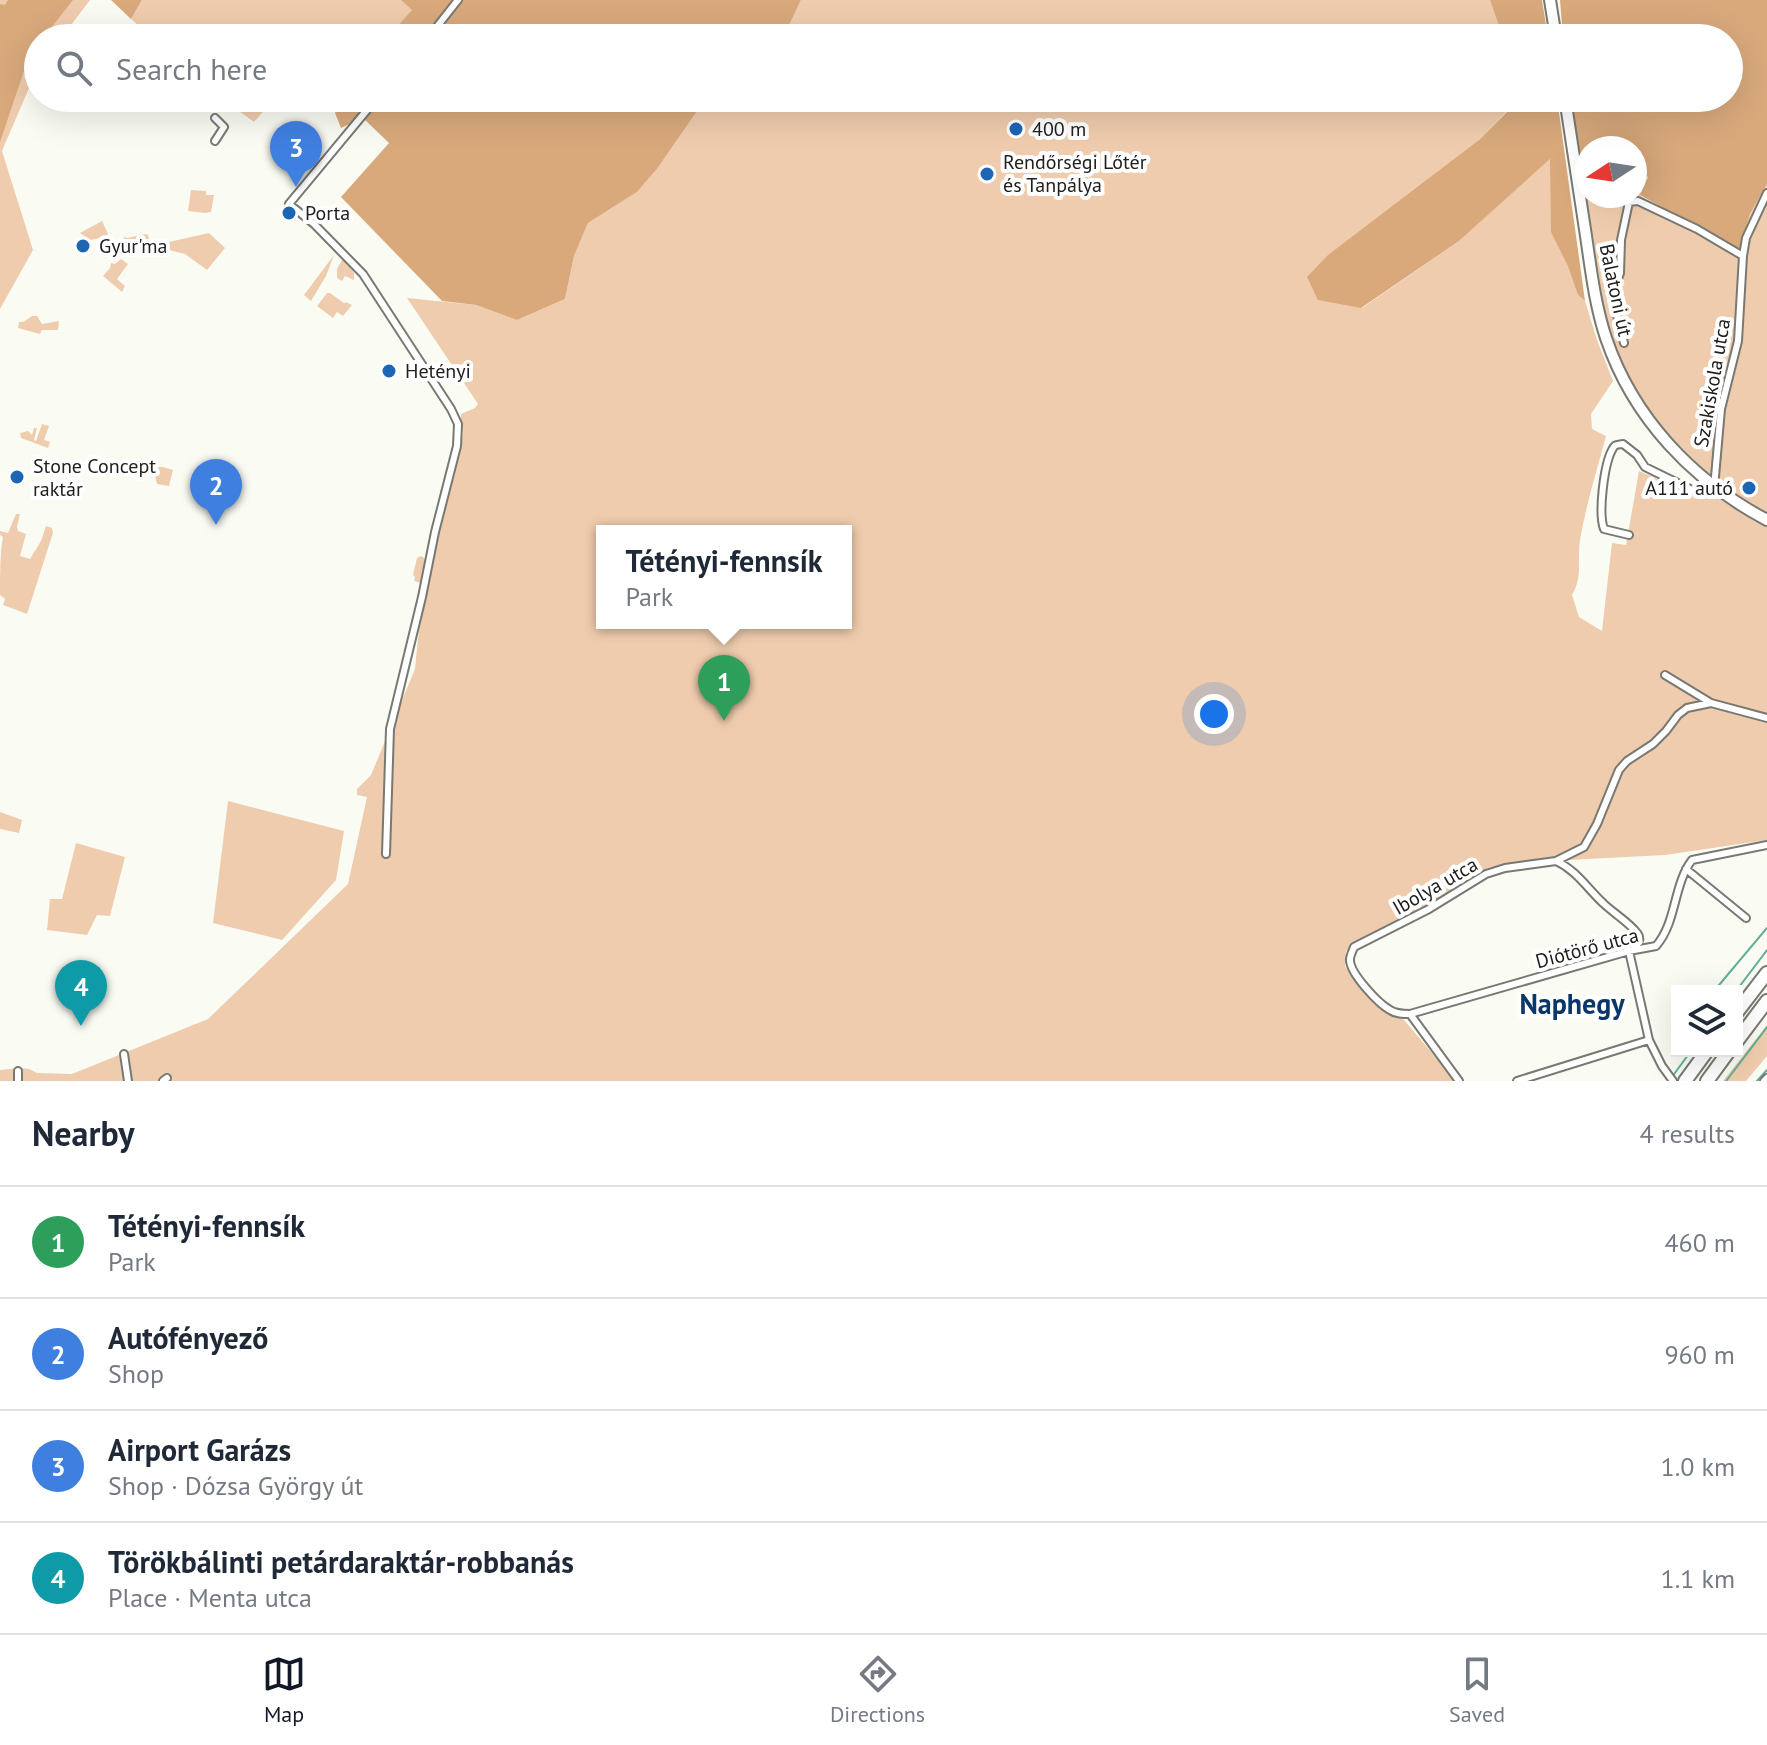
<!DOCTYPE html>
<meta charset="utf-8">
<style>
:root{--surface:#fff;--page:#f6f6f7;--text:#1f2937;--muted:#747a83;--line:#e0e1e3;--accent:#111827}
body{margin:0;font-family:"PT Sans",sans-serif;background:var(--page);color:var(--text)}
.controls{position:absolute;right:24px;bottom:24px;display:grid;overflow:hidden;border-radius:0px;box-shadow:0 8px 32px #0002}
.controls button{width:72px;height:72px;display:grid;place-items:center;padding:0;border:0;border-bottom:2px solid var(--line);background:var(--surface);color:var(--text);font:40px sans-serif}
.compass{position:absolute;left:1575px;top:136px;width:72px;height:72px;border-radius:50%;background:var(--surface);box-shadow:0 8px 32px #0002;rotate:258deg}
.you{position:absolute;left:1214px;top:714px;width:28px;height:28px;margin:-20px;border:6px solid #fff;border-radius:50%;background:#1a73e8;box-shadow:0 0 0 12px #1a73e833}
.badge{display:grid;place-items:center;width:52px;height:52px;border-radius:50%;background:var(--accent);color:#fff;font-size:26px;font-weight:700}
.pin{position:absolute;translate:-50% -66px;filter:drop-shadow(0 2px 4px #0008)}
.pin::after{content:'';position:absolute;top:42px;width:28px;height:24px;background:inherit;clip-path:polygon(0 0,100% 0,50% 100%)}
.popup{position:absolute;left:596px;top:525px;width:256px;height:104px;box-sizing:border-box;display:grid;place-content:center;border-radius:0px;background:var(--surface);filter:drop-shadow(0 2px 6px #0005);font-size:26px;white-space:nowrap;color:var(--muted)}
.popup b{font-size:30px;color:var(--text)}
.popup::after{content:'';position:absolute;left:50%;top:100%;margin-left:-16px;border:16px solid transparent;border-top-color:var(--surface)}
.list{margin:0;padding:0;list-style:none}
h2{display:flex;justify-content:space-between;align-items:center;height:104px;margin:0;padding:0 32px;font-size:34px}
h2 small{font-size:26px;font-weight:400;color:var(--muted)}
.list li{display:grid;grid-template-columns:52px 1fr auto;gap:24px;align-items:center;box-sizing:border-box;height:112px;padding:0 32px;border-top:2px solid var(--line)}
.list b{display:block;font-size:30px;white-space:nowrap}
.list p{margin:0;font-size:26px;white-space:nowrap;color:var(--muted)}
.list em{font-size:26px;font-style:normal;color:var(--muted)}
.icon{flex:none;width:44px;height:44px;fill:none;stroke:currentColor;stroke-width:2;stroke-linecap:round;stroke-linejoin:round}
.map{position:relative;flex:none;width:1767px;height:1081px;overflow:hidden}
.search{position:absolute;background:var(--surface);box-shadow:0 8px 32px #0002;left:24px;right:24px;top:24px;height:88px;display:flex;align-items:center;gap:20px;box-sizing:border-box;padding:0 28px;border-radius:44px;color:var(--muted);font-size:30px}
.sheet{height:552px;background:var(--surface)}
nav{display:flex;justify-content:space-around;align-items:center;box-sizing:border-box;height:112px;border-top:2px solid var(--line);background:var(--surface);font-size:22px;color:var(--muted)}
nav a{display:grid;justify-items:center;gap:4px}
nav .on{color:var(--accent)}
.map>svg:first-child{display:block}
</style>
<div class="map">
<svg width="1767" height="1081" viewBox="0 0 1767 1081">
<rect width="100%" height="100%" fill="#fafcf4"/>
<path fill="#efccad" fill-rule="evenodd" d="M0,0H90L61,38H38V67L2,151L33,250L0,309Z
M142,0H439L397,26L387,38H340L333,33L328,38H153L131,19Z
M801,0H1490L1503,38H783Z
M221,98H275L254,122Z
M710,98H1511L1512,106L1479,140L1362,308L1459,241L1551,158V232L1572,259L1576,287L1578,295L1585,301L1597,340L1613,381L1591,414L1592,429L1606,436C1597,470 1586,505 1580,540C1577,560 1583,577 1572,595L1579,617L1602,631L1612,543L1626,545L1639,471L1685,491L1718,498L1754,521L1767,527V840L1665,855L1568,860L1490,867L1412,914L1411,916L1355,943L1346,951L1345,966L1363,991L1386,1011L1404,1020L1456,1081H0V1070L21,1068L29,1069L37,1073L72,1074L208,1019L348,884L367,797L357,795V789L371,775L415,669L418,638L428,580L445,502L463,433L461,425V414L475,408L478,404L407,298L476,305L517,320L565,299L574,256L588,223L637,192L657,169L702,104ZM602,531H846V623H602Z
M1635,171L1648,176L1640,196L1740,250L1750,214L1767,184V514C1715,490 1666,442 1637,393C1623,370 1614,344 1605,319L1582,173H1587V196H1635Z
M191,190L206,191V195H214L211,212L205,213L188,211Z
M102,221L108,234L106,237L90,240L80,233Z
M209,233L225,248L207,270L185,254L124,239V237L127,238L146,234L148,235L151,246Z
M334,255L326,276L311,301L304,295Z
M343,258L354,273V280L345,276L342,281L337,278V269Z
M121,259L128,264L117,279L125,286L122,292L103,276L110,268L111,263L115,264Z
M327,293H330L344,303L346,302L352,305L343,316L337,312L333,318L317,306Z
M32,316H37L42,324L59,321L58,330H42L40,334L18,328L19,322H23Z
M42,424L49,426L44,440L50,442L48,448L21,438L20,433L28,431L32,435L34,428H37L34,440L36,441Z
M154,467H163L173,470L169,486L157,484L153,469Z
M16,514H20L17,527L18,531L26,534L20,556L30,559L41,541L46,526L52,528L53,533L27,614L3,605L5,599L0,595C0,577 0,553 3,537L0,535V531L8,533Z
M421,556L427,560L421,583L414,581L415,577L413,575L417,558Z
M228,801L344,831L336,880L282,940L213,923Z
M0,812L22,820L19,833L0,829Z
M76,843L125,857L110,916L97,915L87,935L47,930L50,899H62Z
M1767,1025V1056L1746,1081H1723Z"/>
<path fill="#d9a97c" d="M8,0H73L43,38H38V44L29,56L0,142V4L5,5Z
M111,0H142L131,19Z
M401,0H801L783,38H387L412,10Z
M1490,0H1542L1548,38H1503Z
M1560,0H1767V184L1750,214L1740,251L1640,195L1648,177L1635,171V148H1587V173H1582L1571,98H1729V38H1563Z
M343,98H710L702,104L657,169L637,192L588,223L574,256L565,299L517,320L476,305L442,301L341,197L389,143L363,118L341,128L335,113Z
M1511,98H1557L1585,301L1578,295L1568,266L1551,232L1550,159L1459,241L1361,308L1318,300L1307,277L1328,255L1479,140L1512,107Z"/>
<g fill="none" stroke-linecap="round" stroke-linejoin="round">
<path stroke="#63ae98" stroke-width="2" d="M1714,991L1767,928
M1736,991L1767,950
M1674,1043L1677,1039
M1669,1081L1691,1051
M1726,1081L1767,1027
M1757,1081L1767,1070"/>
<g stroke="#777972" stroke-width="10">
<path id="street" d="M428,38L458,0
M377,98L289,204L314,224L363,274L451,409L458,424L457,446L435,532L422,597L390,729L386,854
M215,118L224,127L215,141
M1624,343L1612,296L1620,273L1621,240L1629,202L1638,201L1697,229L1743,256
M1629,535L1604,529C1598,513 1604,465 1612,450C1615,444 1616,445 1623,444L1637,455L1645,467L1690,489L1708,493L1714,488L1721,409L1738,341L1743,256L1746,238L1767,193
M1665,675L1711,703L1767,718
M1556,861C1576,870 1587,888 1603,903C1612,912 1630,923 1637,933C1642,939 1638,944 1633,949
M1686,869L1746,918
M1629,951L1649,1040L1662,1066L1673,1081
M1410,1014L1629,951L1656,946C1677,922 1673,885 1692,860L1767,845
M124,1054L128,1081
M18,1071V1081
M163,1081L167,1078
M1459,1081L1410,1014C1403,1014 1396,1014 1390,1010C1379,1004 1349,973 1350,959C1350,956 1353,950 1354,947L1429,909L1486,874L1505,868L1556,861L1584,847L1597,824L1619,770L1627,761L1653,744L1666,731L1678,715L1687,708L1711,703
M1517,1081L1649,1040
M1764,1081L1767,1078"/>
</g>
<g stroke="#777972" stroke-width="14">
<path id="primary" d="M1550,0L1556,38
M1565,98C1572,144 1579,190 1586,236C1591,270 1595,305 1606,338C1633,418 1693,481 1767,520"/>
</g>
<g stroke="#777972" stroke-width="16">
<path id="highway" d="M1737,1012L1767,973
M1737,1041L1767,1001
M1685,1081L1707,1051
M1707,1081L1729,1051"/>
</g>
<use href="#street" stroke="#fff" stroke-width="6"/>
<use href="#primary" stroke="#fff" stroke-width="10"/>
<use href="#highway" stroke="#fff" stroke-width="12"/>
</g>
<g fill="#1d65b5" stroke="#fff" stroke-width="3">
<circle cx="1016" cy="129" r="8"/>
<circle cx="987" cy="174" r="8"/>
<circle cx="289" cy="213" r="8"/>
<circle cx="83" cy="246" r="8"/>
<circle cx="389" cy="371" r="8"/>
<circle cx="17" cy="477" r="8"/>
<circle cx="1749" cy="488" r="8"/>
</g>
<g text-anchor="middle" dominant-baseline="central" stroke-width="8" stroke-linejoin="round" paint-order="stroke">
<g font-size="20" fill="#20201e" stroke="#fff" text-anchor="start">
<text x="1032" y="129">400 m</text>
<text x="1003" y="162">Rendőrségi Lőtér<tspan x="1003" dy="23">és Tanpálya</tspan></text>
<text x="305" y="213">Porta</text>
<text x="99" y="246">Gyur'ma</text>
<text x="405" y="371">Hetényi</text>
<text x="33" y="466">Stone Concept<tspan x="33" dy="23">raktár</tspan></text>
<text x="1733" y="488" text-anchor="end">A111 autó</text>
</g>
<g font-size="20" fill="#20201e" stroke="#fff">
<text transform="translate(1616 290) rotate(78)">Balatoni út</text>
<text transform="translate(1712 383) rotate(-80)">Szakiskola utca</text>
<text transform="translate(1435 886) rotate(-30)">Ibolya utca</text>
<text transform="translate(1587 948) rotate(-15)">Diótörő utca</text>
</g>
<g font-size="28" font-weight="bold" fill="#09376a" stroke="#fff">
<text x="1572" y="1003">Naphegy</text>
</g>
</g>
</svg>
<div class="controls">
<button><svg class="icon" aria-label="layers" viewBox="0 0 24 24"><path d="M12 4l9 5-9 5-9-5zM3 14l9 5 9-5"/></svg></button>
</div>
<svg class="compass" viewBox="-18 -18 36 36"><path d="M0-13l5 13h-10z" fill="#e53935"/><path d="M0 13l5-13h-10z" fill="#747a83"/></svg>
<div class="you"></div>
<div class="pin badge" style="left:724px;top:721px;background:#2e9e5b">1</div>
<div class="popup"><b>Tétényi-fennsík</b>Park</div>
<div class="pin badge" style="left:216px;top:525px;background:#3f7fe0">2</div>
<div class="pin badge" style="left:296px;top:187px;background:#3f7fe0">3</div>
<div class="pin badge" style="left:81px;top:1026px;background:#0f9aa8">4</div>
<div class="search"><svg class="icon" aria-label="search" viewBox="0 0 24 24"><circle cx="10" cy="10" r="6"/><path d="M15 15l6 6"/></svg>Search here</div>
</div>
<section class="sheet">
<h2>Nearby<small>4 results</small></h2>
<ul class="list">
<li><span class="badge" style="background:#2e9e5b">1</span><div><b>Tétényi-fennsík</b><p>Park</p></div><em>460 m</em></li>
<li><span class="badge" style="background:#3f7fe0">2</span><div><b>Autófényező</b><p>Shop</p></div><em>960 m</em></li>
<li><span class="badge" style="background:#3f7fe0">3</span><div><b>Airport Garázs</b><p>Shop · Dózsa György út</p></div><em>1.0 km</em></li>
<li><span class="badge" style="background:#0f9aa8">4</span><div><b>Törökbálinti petárdaraktár-robbanás</b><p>Place · Menta utca</p></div><em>1.1 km</em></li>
</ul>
</section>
<nav>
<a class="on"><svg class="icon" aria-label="map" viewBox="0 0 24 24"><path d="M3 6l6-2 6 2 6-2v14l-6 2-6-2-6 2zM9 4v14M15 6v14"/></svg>Map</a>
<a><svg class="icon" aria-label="directions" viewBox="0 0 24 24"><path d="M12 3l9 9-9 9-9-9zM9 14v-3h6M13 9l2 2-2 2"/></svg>Directions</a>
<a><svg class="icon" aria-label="saved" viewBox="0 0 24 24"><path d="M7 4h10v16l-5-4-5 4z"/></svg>Saved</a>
</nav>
